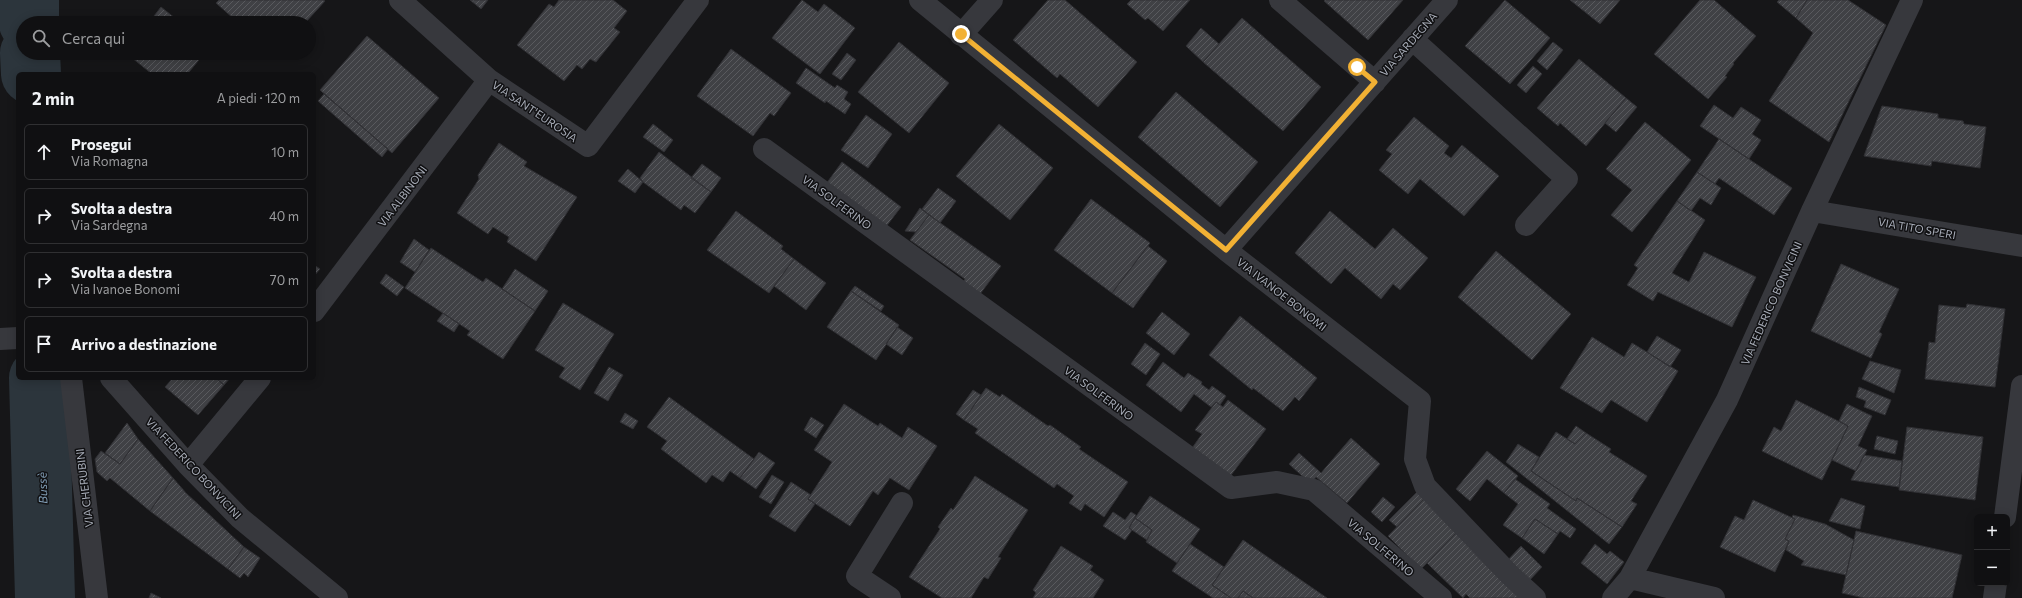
<!DOCTYPE html>
<html lang="it">
<meta charset="utf-8">
<style>
:root{--surface:#101012;--page:#1e1e20;--text:#f1f3f6;--muted:#9c9d9f;--line:#303032}
body{margin:0;font-family:Commissioner,sans-serif;background:var(--page);color:var(--text)}
.controls{position:absolute;right:12px;bottom:12px;display:grid;overflow:hidden;border-radius:6px;box-shadow:0 2px 10px #0003}
.controls button{width:36px;height:36px;display:grid;place-items:center;padding:0;border:0;border-bottom:1px solid var(--line);background:var(--surface);color:var(--text);font:20px sans-serif}
.stop{position:absolute;width:12px;height:12px;margin:-9px;border:3px solid #f2b134;border-radius:50%;background:#fff}
.stop.end{background:#f2b134;border-color:#fff;box-shadow:0 1px 4px #0008}
.list{margin:0;padding:0;list-style:none}
h2{display:flex;justify-content:space-between;align-items:center;height:52px;margin:0;padding:0 16px;font-size:17px}
h2 small{font-size:13px;font-weight:400;color:var(--muted)}
.list li{display:grid;grid-template-columns:26px 1fr auto;gap:12px;align-items:center;box-sizing:border-box;height:56px;margin:0 8px 8px;padding:0 8px;border:1px solid var(--line);border-radius:6px}
.list b{display:block;font-size:15px;white-space:nowrap}
.list p{margin:0;font-size:13px;white-space:nowrap;color:var(--muted)}
.list em{font-size:13px;font-style:normal;color:var(--muted)}
.icon{flex:none;width:22px;height:22px;fill:none;stroke:currentColor;stroke-width:2;stroke-linecap:round;stroke-linejoin:round}
.map{position:relative;flex:none;width:2022px;height:598px;overflow:hidden}
.search{position:absolute;background:var(--surface);box-shadow:0 2px 10px #0003;left:16px;top:16px;width:300px;height:44px;display:flex;align-items:center;gap:10px;box-sizing:border-box;padding:0 14px;border-radius:22px;color:var(--muted);font-size:15px}
.panel{position:absolute;background:var(--surface);box-shadow:0 2px 10px #0003;left:16px;top:72px;width:300px;height:308px;border-radius:6px}
.map>svg:first-child{display:block}
</style>
<div class="map">
<svg width="2022" height="598" viewBox="0 0 2022 598">
<defs>
<pattern id="building-hatch" width="6" height="6" patternUnits="userSpaceOnUse"><rect width="6" height="6" fill="#404145"/><path d="M-1 1l2-2M0 6l6-6M5 7l2-2" fill="none" stroke="#595a5e"/></pattern>
</defs>
<rect width="100%" height="100%" fill="#161618"/>
<g fill="none" stroke-linecap="round" stroke-linejoin="round">
<path stroke="#2c353c" stroke-width="60" d="M29,0V23
M30,53L31,74
M39,378L45,598"/>
</g>
<path fill="url(#building-hatch)" stroke="#303034" d="M219,0H323L325,1L305,23H231L229,22L233,18L216,3Z
M470,0H488L481,9Z
M559,0H613L627,11L614,28L620,32L596,62L590,59L582,69L577,65L564,81L517,45L549,4L554,7Z
M802,0L818,12L824,4L855,28L820,74L772,38Z
M1048,0H1065L1137,62L1098,107L1060,74L1057,78L1013,40Z
M1131,0H1190L1163,31L1148,18L1145,20L1127,4Z
M1325,0H1403L1368,40L1324,1Z
M1505,0L1550,38L1510,84L1465,46Z
M1570,0H1620L1600,24Z
M1700,0H1714L1756,36L1733,63L1734,64L1725,76L1727,77L1708,99L1654,54Z
M1779,0H1807L1796,18L1777,2Z
M1807,0H1848L1886,25L1829,142L1769,101L1813,33L1796,18Z
M161,7L181,23H163L154,16Z
M154,16L163,23H148Z
M1242,18L1321,87L1283,131L1203,62Z
M1201,28L1219,44L1203,62L1186,46Z
M367,36L439,98L392,153L320,90Z
M899,42L949,83L909,133L858,92Z
M1553,42L1563,50L1547,70L1537,61Z
M731,49L791,93L774,116L770,113L753,136L697,96Z
M126,53H201L203,55L189,72L191,74H152Z
M847,53L856,60L841,80L832,74Z
M1579,59L1626,98L1586,146L1560,123L1558,126L1537,108Z
M1533,66L1542,74L1526,93L1517,85Z
M806,68L835,88L837,85L848,92L844,99L851,104L845,114L826,101L825,103L796,83Z
M1176,92L1258,162L1220,207L1138,137Z
M324,94L388,149L382,157L318,101Z
M1626,98L1637,107L1616,132L1605,123Z
M1714,105L1733,118L1741,107L1761,120L1752,134L1761,140L1749,159L1700,126Z
M1882,106L1938,114V118L1963,121L1964,124L1986,127L1980,168L1932,161L1931,166L1864,156Z
M866,115L892,134L868,168L841,150Z
M1414,117L1449,146L1444,153L1451,158L1462,145L1499,176L1464,216L1420,179L1408,194L1379,170L1392,154L1386,150Z
M1645,122L1691,160L1632,232L1611,215L1632,190L1606,169Z
M653,124L673,140L664,152L643,137Z
M999,124L1053,168L1010,220L956,176Z
M1719,139L1792,188L1774,215L1719,178L1715,184L1697,172Z
M499,143L527,162L524,166L577,197L536,261L507,242L509,237L493,227L488,234L457,213L479,179L478,175Z
M659,152L711,192L695,213L684,205L681,210L643,182L640,178Z
M842,162L901,207L885,228L826,184Z
M702,164L721,178L711,192L691,178Z
M628,169L643,182L635,193L618,181Z
M1697,172L1721,188L1711,205L1700,198L1691,211L1677,201Z
M938,188L956,201L940,223L922,209Z
M1091,199L1150,243L1112,293L1054,250Z
M1677,201L1705,220L1672,273L1689,282L1704,252L1756,277L1732,327L1658,292L1653,301L1627,285L1638,268L1634,265Z
M920,208L929,215L916,232L905,231Z
M736,211L783,246L781,249L794,259L769,293L707,250Z
M1330,211L1375,249L1393,228L1428,258L1400,290L1393,284L1381,299L1345,268L1331,284L1295,253Z
M929,215L1001,266L980,294L963,282L965,279L910,240Z
M414,239L429,250L415,272L400,262Z
M1148,246L1167,261L1133,308L1112,293Z
M431,248L483,282L486,278L535,311L503,359L467,335L470,331L405,288Z
M1496,251L1571,314L1532,360L1458,297Z
M794,259L826,283L806,310L774,286Z
M1841,264L1899,289L1879,332L1882,334L1871,358L1811,331Z
M314,265L320,269L314,276Z
M515,269L548,291L535,311L502,289Z
M386,274L404,287L397,296L380,283Z
M855,286L884,306L881,311L851,291Z
M851,291L899,325L876,360L827,327Z
M563,303L614,334L580,390L559,377L565,368L535,350Z
M1967,304L2005,309L1995,387L1925,379L1929,342L1935,343L1939,305L1966,308Z
M1162,312L1190,334L1174,355L1146,333Z
M443,313L459,324L454,332L437,321Z
M1240,316L1317,378L1299,401L1295,397L1283,411L1253,388L1252,390L1209,355Z
M897,327L913,338L902,355L886,344Z
M1657,336L1681,350L1670,367L1647,352Z
M1592,337L1624,357L1632,343L1678,371L1647,422L1611,400L1602,413L1560,388Z
M1145,343L1160,354L1146,375L1131,364Z
M1870,361L1901,370L1894,393L1862,379Z
M1163,362L1184,378L1188,373L1202,382L1201,384L1209,390L1212,386L1226,396L1220,405L1216,402L1211,407L1194,394L1181,412L1146,385Z
M609,367L623,375L608,401L594,393Z
M173,378H216L224,385L198,415L165,387Z
M216,378H230L224,385Z
M1859,387L1891,400L1885,415L1864,407L1866,401L1856,397Z
M986,388L1000,397L1002,394L1048,426L1050,425L1081,447L1079,449L1128,482L1104,517L1085,504L1081,511L1069,503L1074,496L1057,484L1054,488L975,433L978,429L964,420Z
M973,390L981,395L964,420L956,414Z
M669,397L754,459L740,478L730,471L723,482L712,475L706,483L661,449L667,441L647,427Z
M1228,400L1266,429L1228,479L1190,451L1202,434L1195,430L1216,402L1223,407Z
M1796,400L1848,426L1822,480L1762,451L1774,427L1781,431Z
M844,404L878,426L880,423L902,438L908,427L937,446L909,490L890,478L878,495L873,491L850,526L808,499L832,462L814,450Z
M1847,404L1872,416L1858,446L1867,450L1856,471L1832,460L1848,426L1839,421Z
M625,413L638,421L633,429L620,422Z
M811,417L824,425L816,438L804,430Z
M127,423L138,439L120,464L105,453Z
M1576,426L1586,433L1575,444L1567,439Z
M1907,427L1983,437L1975,500L1899,490Z
M1556,432L1575,444L1586,433L1611,449L1609,452L1647,476L1631,501L1637,504L1622,527L1577,498L1576,501L1531,471Z
M1877,436L1898,441L1895,454L1874,449Z
M1351,438L1380,464L1347,503L1316,477L1311,484L1289,464L1299,453L1321,473Z
M138,439L173,478L150,511L110,478L107,481L97,472L95,459L101,451L120,464Z
M1518,444L1539,457L1531,471L1576,501L1577,498L1622,527L1609,544L1506,462Z
M1487,451L1518,476L1504,493L1487,479L1470,501L1456,489Z
M759,452L775,463L756,489L740,478Z
M1864,455L1902,461L1899,487L1851,480Z
M772,475L784,482L771,504L759,497Z
M975,476L1028,510L998,557L1001,558L988,579L984,577L971,598H942L909,577L940,529L938,527L951,508L953,510Z
M173,478L186,493L244,547L228,569L150,511Z
M1515,479L1550,504L1547,508L1576,529L1570,538L1560,531L1558,534L1535,519L1522,538L1503,525L1518,504L1504,493Z
M791,482L811,495L808,499L815,504L795,532L769,516Z
M1417,492L1424,499L1397,527L1389,520Z
M1150,496L1200,529L1177,563L1146,542L1152,530L1135,518Z
M1383,497L1395,507L1382,522L1371,512Z
M1841,498L1865,506L1860,529L1829,521Z
M1424,499L1460,529L1421,569L1388,536Z
M1753,500L1795,519L1785,539L1789,541L1775,572L1720,547L1735,516L1744,520Z
M1113,512L1125,520L1131,512L1136,515L1129,528L1132,530L1125,540L1103,526Z
M1793,515L1825,524L1854,540L1846,575L1801,565L1804,561L1786,550L1789,541L1785,539L1795,519L1792,518Z
M1135,518L1152,530L1147,540L1129,528Z
M1535,519L1558,534L1544,554L1522,538Z
M1856,531L1962,555L1952,598H1864L1842,593Z
M1457,532L1523,598H1470L1466,594L1463,598L1427,563Z
M1243,540L1298,578L1327,598H1253L1243,591L1238,598H1231L1212,585Z
M1190,544L1224,567L1212,585L1231,598H1213L1172,571Z
M1595,544L1607,554L1610,551L1624,562L1607,584L1581,563Z
M1061,546L1093,566L1090,570L1104,580L1093,598H1033L1036,593L1033,590Z
M1521,546L1542,567L1527,583L1506,562Z
M244,547L260,558L248,577L244,573L240,578L228,569Z
M1243,591L1253,598H1238Z
M151,593L161,598H149Z"/>
<g fill="none" stroke-linecap="round" stroke-linejoin="round">
<path stroke="#37383d" stroke-width="22" d="M400,0L489,80L588,146L698,0
M920,0L1226,250L1420,401L1415,459L1425,486L1510,575L1535,598
M1280,0L1375,82
M961,35L992,0
M1412,39L1567,179L1526,225
M764,149L1231,488L1277,482L1314,490L1441,598
M1812,211L2022,246
M1226,250L1447,0
M314,311L489,80
M0,339L18,338
M71,378L97,598
M111,378L188,465L240,518L337,598
M188,465L260,378
M2005,517L2022,386
M1630,578L1714,598
M890,598L857,576L902,503
M1613,598L1630,578L1727,400L1812,211L1912,0
M1994,598L1996,583"/>
</g>
<g fill="none" stroke-linecap="round" stroke-linejoin="round">
<path stroke="#f2b134" stroke-width="5" d="M961,34L1226,250L1375,82L1357,67"/>
</g>
<g text-anchor="middle" dominant-baseline="central" stroke-width="3" stroke-linejoin="round" paint-order="stroke">
<g font-size="11" fill="#a8adb8" stroke="#111113">
<text transform="translate(1408 44) rotate(-49)">VIA SARDEGNA</text>
<text transform="translate(535 111) rotate(34)">VIA SANT'EUROSIA</text>
<text transform="translate(402 196) rotate(-53)">VIA ALBINONI</text>
<text transform="translate(837 202) rotate(36)">VIA SOLFERINO</text>
<text transform="translate(1917 228) rotate(10)">VIA TITO SPERI</text>
<text transform="translate(1282 294) rotate(38)">VIA IVANOE BONOMI</text>
<text transform="translate(1771 303) rotate(-66)">VIA FEDERICO BONVICINI</text>
<text transform="translate(1099 393) rotate(36)">VIA SOLFERINO</text>
<text transform="translate(194 468) rotate(47)">VIA FEDERICO BONVICINI</text>
<text transform="translate(84 488) rotate(-97)">VIA CHERUBINI</text>
<text transform="translate(1381 547) rotate(40)">VIA SOLFERINO</text>
</g>
<g font-size="12" font-style="italic" fill="#7f9bb3" stroke="#111113">
<text transform="translate(42 488) rotate(-92)">Bussè</text>
</g>
</g>
</svg>
<div class="controls">
<button>+</button>
<button>−</button>
</div>
<div class="stop" style="left:1357px;top:67px"></div>
<div class="stop end" style="left:961px;top:34px"></div>
<div class="search"><svg class="icon" aria-label="search" viewBox="0 0 24 24"><circle cx="10" cy="10" r="6"/><path d="M15 15l6 6"/></svg>Cerca qui</div>
<section class="panel">
<h2>2 min<small>A piedi · 120 m</small></h2>
<ul class="list">
<li><svg class="icon" aria-label="ahead" viewBox="0 0 24 24"><path d="M12 20V5M6 11l6-6 6 6"/></svg><div><b>Prosegui</b><p>Via Romagna</p></div><em>10 m</em></li>
<li><svg class="icon" aria-label="right" viewBox="0 0 24 24"><path d="M7 20v-9h11M14 6l5 5-5 5"/></svg><div><b>Svolta a destra</b><p>Via Sardegna</p></div><em>40 m</em></li>
<li><svg class="icon" aria-label="right" viewBox="0 0 24 24"><path d="M7 20v-9h11M14 6l5 5-5 5"/></svg><div><b>Svolta a destra</b><p>Via Ivanoe Bonomi</p></div><em>70 m</em></li>
<li><svg class="icon" aria-label="arrive" viewBox="0 0 24 24"><path d="M6 21V4h12l-3 4 3 4H6"/></svg><div><b>Arrivo a destinazione</b></div></li>
</ul>
</section>
</div>
